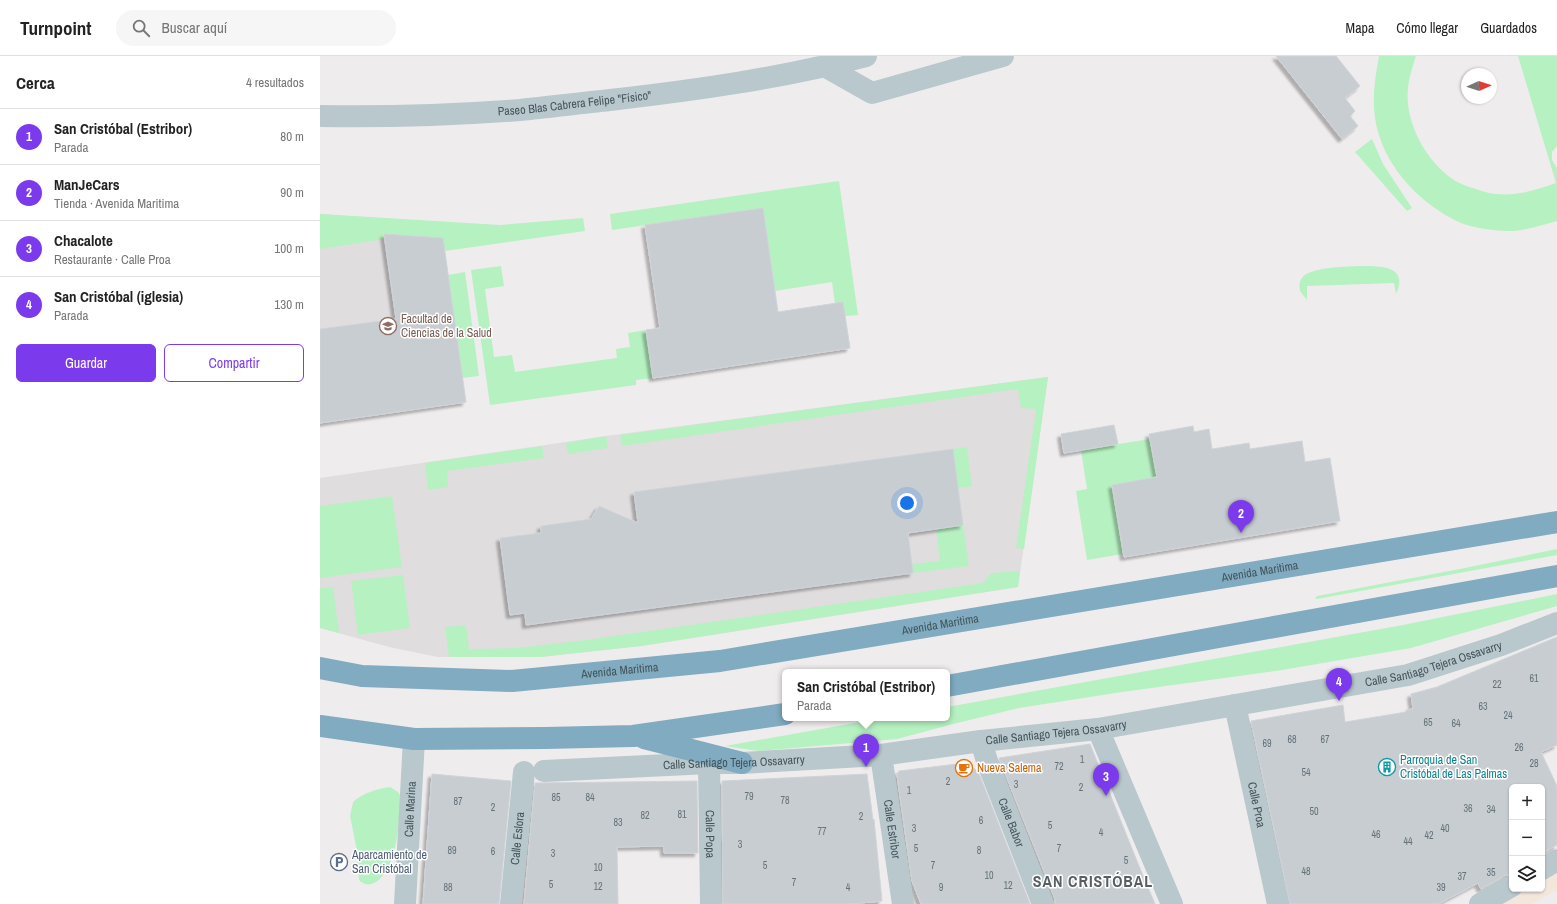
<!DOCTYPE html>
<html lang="es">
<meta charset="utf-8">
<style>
:root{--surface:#fff;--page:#f6f6f6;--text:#222;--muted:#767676;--line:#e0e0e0;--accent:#7c3aed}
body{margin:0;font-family:"Archivo Narrow",sans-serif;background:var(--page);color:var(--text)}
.controls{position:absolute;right:12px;bottom:12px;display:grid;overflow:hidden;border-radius:6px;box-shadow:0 1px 3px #0004}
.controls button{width:36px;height:36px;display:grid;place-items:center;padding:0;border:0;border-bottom:1px solid var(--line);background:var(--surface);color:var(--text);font:20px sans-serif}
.compass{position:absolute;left:1141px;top:12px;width:36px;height:36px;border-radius:50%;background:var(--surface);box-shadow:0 1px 3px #0004;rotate:87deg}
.you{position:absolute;left:587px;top:447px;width:14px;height:14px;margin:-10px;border:3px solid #fff;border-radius:50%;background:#1a73e8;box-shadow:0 0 0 6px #1a73e833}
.badge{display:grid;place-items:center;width:26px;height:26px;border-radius:50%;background:var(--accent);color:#fff;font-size:13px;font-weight:700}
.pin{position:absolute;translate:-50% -33px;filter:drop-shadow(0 1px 2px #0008)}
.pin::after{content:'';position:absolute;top:21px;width:14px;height:12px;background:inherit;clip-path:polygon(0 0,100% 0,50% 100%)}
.popup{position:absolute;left:462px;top:613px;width:168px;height:52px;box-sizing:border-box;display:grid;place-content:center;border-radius:6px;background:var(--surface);filter:drop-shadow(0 1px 3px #0005);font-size:13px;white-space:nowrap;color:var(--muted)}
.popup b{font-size:15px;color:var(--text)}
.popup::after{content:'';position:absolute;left:50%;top:100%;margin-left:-8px;border:8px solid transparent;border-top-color:var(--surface)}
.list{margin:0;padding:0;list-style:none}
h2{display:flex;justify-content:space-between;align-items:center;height:52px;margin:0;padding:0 16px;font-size:17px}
h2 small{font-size:13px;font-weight:400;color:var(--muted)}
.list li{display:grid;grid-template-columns:26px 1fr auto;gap:12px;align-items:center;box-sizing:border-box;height:56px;padding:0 16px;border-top:1px solid var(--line)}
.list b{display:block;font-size:15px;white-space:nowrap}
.list p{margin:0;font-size:13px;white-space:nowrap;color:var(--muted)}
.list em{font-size:13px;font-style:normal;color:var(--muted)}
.actions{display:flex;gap:8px;padding:12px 16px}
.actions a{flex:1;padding:9px 0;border:1px solid var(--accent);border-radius:6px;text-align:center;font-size:14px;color:var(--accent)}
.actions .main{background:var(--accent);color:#fff}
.icon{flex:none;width:22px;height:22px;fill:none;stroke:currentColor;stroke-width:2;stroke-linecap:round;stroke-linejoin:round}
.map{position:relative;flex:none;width:1237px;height:848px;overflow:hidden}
header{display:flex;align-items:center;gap:24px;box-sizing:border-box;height:56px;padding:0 20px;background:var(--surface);border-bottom:1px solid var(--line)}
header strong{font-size:19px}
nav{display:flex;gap:22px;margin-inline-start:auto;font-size:14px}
.search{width:280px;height:36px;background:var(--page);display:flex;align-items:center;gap:10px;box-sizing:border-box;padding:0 14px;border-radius:22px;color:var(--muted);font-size:15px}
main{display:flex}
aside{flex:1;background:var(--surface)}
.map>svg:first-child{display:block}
</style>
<header>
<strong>Turnpoint</strong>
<div class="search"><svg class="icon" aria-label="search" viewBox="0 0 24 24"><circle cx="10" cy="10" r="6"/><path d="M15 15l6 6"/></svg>Buscar aquí</div>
<nav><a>Mapa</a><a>Cómo llegar</a><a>Guardados</a></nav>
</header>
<main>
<aside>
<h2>Cerca<small>4 resultados</small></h2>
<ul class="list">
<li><span class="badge">1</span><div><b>San Cristóbal (Estribor)</b><p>Parada</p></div><em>80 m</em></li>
<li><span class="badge">2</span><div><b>ManJeCars</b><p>Tienda · Avenida Maritima</p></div><em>90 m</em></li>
<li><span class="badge">3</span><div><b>Chacalote</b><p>Restaurante · Calle Proa</p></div><em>100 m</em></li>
<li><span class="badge">4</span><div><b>San Cristóbal (iglesia)</b><p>Parada</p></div><em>130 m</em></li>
</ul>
<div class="actions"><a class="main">Guardar</a><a>Compartir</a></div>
</aside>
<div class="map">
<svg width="1237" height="848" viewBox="0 0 1237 848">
<defs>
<filter id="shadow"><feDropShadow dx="-3.5" dy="3.5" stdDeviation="1" flood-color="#0004"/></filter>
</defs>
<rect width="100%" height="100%" fill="#efeced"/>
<path fill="#e0dddf" d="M0,158L121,166L146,346L0,367Z
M728,321L698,531L321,590L220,601H118L69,591L0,572V422L286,380Z"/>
<path fill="#b6f1c1" d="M1059,0H1096C1091,15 1086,31 1088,48C1091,76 1108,105 1131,122C1139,128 1152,132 1162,135C1166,136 1172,138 1176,138C1197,140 1217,134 1236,127L1198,0H1237V90L1232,96V104L1237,112V165C1222,169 1205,175 1189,175C1177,175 1153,172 1141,167C1097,147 1056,103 1054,51C1053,34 1056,17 1059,0Z
M1052,83L1063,108L1092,152L1087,155L1035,96Z
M519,125L538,259L525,260L515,248L512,226L455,235L443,152L292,174L290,158Z
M0,158L180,169L263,162L265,175L125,195L64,178L65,183L0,193Z
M181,210L184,230L165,233L174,301L192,299L195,316L297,302L296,293L310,291L308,277L326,274L333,322L316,324V329L170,349L151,214Z
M1038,210C1057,210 1090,208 1076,238L1074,227L987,230V244L980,235C979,230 979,226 982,222C989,211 1025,211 1038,210Z
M145,216L159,320L142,322L128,219Z
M728,321L704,493L696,492L716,353L701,352L698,333L302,390L300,379Z
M286,380L288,392L248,398L246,387Z
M830,383L837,421L792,429L803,498L767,504L756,435L767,433L761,394Z
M222,390L224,402L127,415L128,431L108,434L105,407Z
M647,391L652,430L638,432L633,393Z
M72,440L82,511L0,522V450Z
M643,469L649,510L593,517L592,508L620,505L616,473Z
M1237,493V499L997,543L995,542L997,540L1140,513Z
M700,515L698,531L321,590L220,601H129L125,571L146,569L149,593L197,592L266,584L663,527L671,517Z
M83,519L90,572L38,579L31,525Z
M13,531L19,577L0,572V532Z
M1237,538V550L1091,592L956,615L802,636L699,652L637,667L577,683L438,695L405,690L563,662H627V651L1083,569Z
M70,731L78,736L81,741C78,766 79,811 56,826C50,830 44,829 39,824L37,795L30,760L33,746C43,737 56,733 70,731Z"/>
<path fill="#f3e6db" d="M1237,814V834L1212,848H1179L1205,833H1222V823Z"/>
<path fill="#c8cdd2" stroke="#d0d4d9" filter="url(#shadow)" d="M956,0H1016L1040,30L1025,42L1035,55L1030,60L1038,70L1022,83Z
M443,152L458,256L523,246L530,292L333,322L326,274L340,272L325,169Z
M64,178L123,182L146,346L0,367V273L76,263Z
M794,369L798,388L744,397L741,378Z
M873,370L874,376L889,373L892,393L929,387L930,393L982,385L985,406L1010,402L1020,465L804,501L792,429L837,421L829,378Z
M633,393L643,469L588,477L593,517L206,569L205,557L190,559L180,482L221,477V470L271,463L279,450L318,467L314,436Z
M1237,581V689L1221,696L1237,730V789L1222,797V731H1192V818L1186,819L1161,833L1158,827L1118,848H970L931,665L1023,649L1025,666L1086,656V654L1093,653L1091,638L1117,631Z
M770,688L819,810L835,848H735V843L679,702Z
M645,707L658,715L710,848H601L592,825L577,719L579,715Z
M112,718L191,725L179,848H103Z
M547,718L553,764L554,763L562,845L529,848H403L402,725Z
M377,725L378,797H344V790L297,791L298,848H204L215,727Z"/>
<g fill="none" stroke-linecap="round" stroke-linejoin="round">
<g stroke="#b9c8cd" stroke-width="22">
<path d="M506,11L552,37L683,0"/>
<path id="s1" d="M0,60C66,61 133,59 200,54C230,51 260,47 290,44C377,34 462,22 546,0"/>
<path id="s2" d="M915,649L958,848"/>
<path d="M778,673L852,848"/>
<path id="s3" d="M661,685L667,705L723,848"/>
<path id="s4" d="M561,699L583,848"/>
<path id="s5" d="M389,707L391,848"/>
<path id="s6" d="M224,715L389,707H422L561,699L661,685L778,673L1088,619L1181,589L1237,567"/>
<path d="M1222,813L1237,804"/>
<path id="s7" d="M85,848L94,683"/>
<path id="s8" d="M191,848L204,716"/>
<path d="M1160,848L1192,830"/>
</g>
<g stroke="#80abc0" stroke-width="22">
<path id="s9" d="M0,612L42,620L192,625L400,605L1237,466"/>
<path d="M627,630L1237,520"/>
<path d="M0,670L94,683L225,682L313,680L465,658"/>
<path d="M324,682L422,707"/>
</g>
</g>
<defs>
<g id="university-ring" transform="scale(0.9)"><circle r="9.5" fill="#fff" stroke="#8d6e63" stroke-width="1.5"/><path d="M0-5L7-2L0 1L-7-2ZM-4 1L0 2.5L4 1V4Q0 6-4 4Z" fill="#8d6e63"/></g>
<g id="building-ring" transform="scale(0.9)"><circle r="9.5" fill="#fff" stroke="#0f9aa8" stroke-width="1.5"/><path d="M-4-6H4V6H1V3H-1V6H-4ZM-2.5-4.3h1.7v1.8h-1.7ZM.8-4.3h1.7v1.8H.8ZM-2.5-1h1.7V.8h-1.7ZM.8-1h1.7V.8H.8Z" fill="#0f9aa8"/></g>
<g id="cafe-ring" transform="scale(0.9)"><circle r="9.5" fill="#fff" stroke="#e8710a" stroke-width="1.5"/><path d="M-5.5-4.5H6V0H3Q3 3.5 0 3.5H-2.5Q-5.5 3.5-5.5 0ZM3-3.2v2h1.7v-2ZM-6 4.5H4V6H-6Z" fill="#e8710a"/></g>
<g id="parking-ring" transform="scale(0.9)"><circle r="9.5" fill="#fff" stroke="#5c6f8a" stroke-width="1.5"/><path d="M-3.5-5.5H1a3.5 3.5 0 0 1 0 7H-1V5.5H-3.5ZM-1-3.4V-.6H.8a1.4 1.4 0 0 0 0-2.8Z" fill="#5c6f8a"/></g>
</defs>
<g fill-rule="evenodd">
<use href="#university-ring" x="68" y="270"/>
<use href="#building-ring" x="1067" y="711"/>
<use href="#cafe-ring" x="644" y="712"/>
<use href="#parking-ring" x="19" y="806"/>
</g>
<g text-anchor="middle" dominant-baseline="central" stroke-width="3" stroke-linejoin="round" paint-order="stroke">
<g font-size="10" fill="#647279">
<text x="1214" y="622">61</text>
<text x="1177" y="628">22</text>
<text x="1163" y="650">63</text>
<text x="1188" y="659">24</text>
<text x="1108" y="666">65</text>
<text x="1136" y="667">64</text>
<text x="972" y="683">68</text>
<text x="1005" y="683">67</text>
<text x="947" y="687">69</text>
<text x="1199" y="691">26</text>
<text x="762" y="703">1</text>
<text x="1214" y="707">28</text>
<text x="739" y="710">72</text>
<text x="986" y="716">54</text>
<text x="628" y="725">2</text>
<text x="696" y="728">3</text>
<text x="761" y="731">2</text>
<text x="589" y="734">1</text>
<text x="429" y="740">79</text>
<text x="236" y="741">85</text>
<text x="270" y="741">84</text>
<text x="465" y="744">78</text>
<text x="138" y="745">87</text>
<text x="173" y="751">2</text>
<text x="1148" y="752">36</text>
<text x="1171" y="753">34</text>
<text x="994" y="755">50</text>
<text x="362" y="758">81</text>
<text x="325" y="759">82</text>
<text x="541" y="760">2</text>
<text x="661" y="764">6</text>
<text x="298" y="766">83</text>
<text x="730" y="769">5</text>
<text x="594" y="772">3</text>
<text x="1125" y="772">40</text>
<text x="502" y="775">77</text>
<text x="781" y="776">4</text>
<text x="1056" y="778">46</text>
<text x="1109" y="779">42</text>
<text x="1088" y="785">44</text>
<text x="420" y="788">3</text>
<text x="596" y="792">5</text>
<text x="739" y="792">7</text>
<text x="132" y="794">89</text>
<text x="659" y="794">8</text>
<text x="173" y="795">6</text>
<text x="233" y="797">3</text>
<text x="806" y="804">5</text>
<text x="445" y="809">5</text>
<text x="613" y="809">7</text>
<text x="278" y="811">10</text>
<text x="986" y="815">48</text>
<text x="1171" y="816">35</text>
<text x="669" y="819">10</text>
<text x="1142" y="820">37</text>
<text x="474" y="826">7</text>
<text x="231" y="828">5</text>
<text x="688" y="829">12</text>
<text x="278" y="830">12</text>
<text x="128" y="831">88</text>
<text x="528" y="831">4</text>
<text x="621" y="831">9</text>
<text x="1121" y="831">39</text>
</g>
<g font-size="12" fill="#43545b" stroke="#fff">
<text stroke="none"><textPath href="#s1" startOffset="255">Paseo Blas Cabrera Felipe "Físico"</textPath></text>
<text stroke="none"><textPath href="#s9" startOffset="949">Avenida Maritima</textPath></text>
<text stroke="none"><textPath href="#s9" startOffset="625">Avenida Maritima</textPath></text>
<text stroke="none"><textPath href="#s6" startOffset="898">Calle Santiago Tejera Ossavarry</textPath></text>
<text stroke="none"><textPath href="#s9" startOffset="301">Avenida Maritima</textPath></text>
<text stroke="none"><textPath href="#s6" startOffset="514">Calle Santiago Tejera Ossavarry</textPath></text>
<text stroke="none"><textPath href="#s6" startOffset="190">Calle Santiago Tejera Ossavarry</textPath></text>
<text stroke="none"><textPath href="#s2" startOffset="102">Calle Proa</textPath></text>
<text stroke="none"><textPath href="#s7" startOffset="95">Calle Marina</textPath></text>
<text stroke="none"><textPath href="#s3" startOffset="87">Calle Babor</textPath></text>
<text stroke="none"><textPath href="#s4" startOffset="75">Calle Estribor</textPath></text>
<text stroke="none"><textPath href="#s5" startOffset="71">Calle Popa</textPath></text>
<text stroke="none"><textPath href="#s8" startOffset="66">Calle Eslora</textPath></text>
</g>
<g font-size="12" fill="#785e54" stroke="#fff" text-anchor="start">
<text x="81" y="263">Facultad de<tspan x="81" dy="14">Ciencias de la Salud</tspan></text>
</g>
<g font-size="12" fill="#0d838f" stroke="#fff" text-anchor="start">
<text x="1080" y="704">Parroquia de San<tspan x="1080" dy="14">Cristóbal de Las Palmas</tspan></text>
</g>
<g font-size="12" fill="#c56008" stroke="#fff" text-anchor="start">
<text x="657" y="712">Nueva Salema</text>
</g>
<g font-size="12" fill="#4e5e75" stroke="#fff" text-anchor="start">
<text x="32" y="799">Aparcamiento de<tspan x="32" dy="14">San Cristóbal</tspan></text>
</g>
<g font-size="16" font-weight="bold" letter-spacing="1" fill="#585e62" stroke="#fff">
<text x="773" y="825">SAN CRISTÓBAL</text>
</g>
</g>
</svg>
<div class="controls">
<button>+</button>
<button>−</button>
<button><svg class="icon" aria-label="layers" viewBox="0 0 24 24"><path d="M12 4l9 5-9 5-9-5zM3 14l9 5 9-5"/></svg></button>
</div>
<svg class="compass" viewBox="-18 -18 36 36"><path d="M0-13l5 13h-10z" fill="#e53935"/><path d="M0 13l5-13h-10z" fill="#767676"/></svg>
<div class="you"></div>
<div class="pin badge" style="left:546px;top:711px">1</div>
<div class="popup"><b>San Cristóbal (Estribor)</b>Parada</div>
<div class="pin badge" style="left:921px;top:477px">2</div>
<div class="pin badge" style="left:786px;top:740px">3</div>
<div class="pin badge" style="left:1019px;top:645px">4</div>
</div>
</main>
